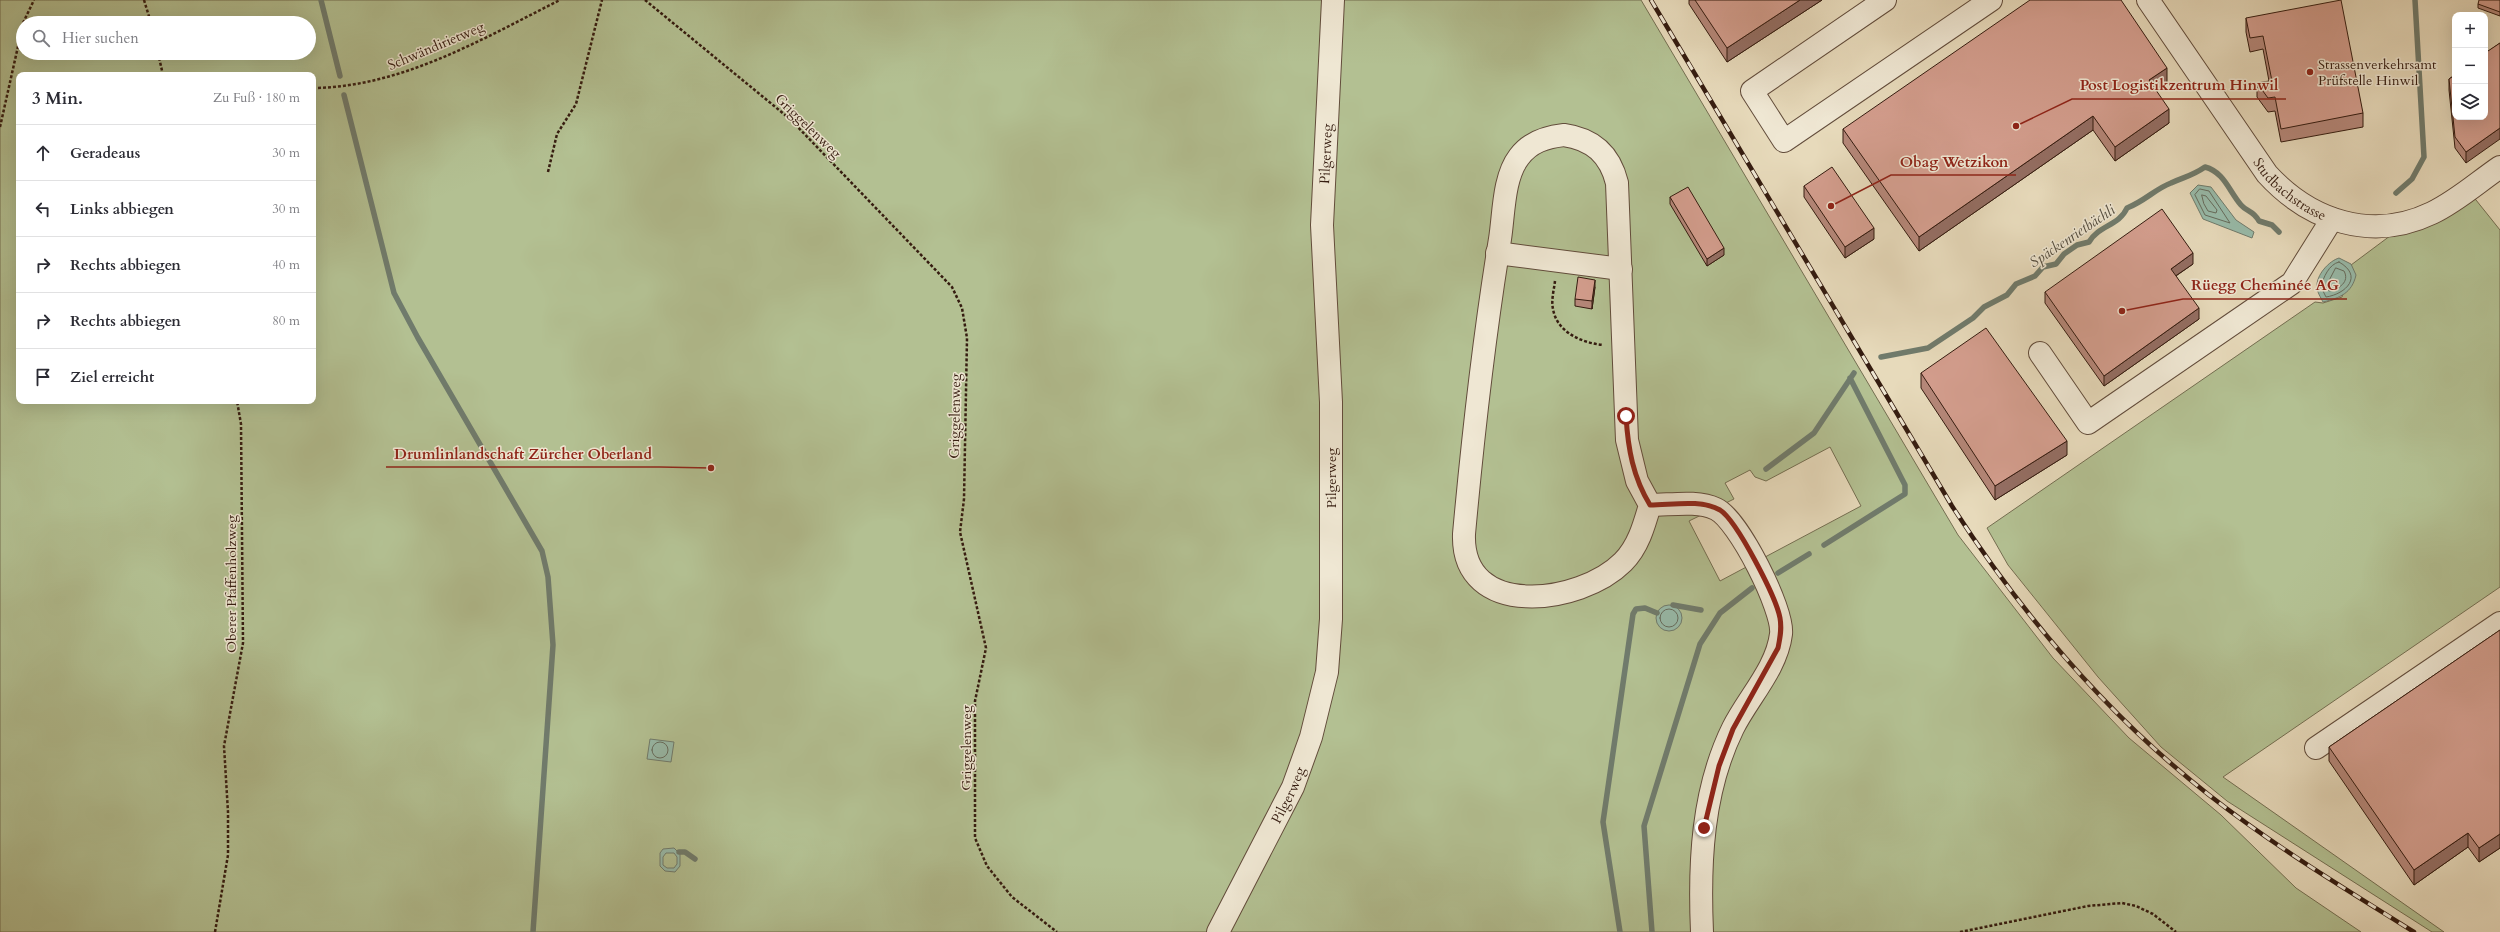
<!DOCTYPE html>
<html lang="de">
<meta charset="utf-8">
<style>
:root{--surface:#fff;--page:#f7f7f7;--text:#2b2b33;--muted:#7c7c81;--line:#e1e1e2}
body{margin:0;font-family:Cardo,serif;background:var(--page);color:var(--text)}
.controls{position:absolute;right:12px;top:12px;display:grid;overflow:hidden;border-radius:8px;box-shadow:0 4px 16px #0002}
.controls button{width:36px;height:36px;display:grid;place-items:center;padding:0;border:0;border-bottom:1px solid var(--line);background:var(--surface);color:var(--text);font:20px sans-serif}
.stop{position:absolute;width:12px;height:12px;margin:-9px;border:3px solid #8f2418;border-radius:50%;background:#fff}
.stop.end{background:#8f2418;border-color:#fff;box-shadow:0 1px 4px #0008}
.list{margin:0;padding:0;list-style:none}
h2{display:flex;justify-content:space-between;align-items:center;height:52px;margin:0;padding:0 16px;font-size:17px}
h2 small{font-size:13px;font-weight:400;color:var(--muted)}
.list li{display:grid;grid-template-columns:26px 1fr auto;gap:12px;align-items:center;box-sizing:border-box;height:56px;padding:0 16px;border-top:1px solid var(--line)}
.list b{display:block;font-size:15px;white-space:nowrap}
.list em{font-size:13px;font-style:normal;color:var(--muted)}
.icon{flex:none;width:22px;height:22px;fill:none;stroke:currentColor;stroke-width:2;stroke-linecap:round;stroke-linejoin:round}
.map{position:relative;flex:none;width:2500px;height:932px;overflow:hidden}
.search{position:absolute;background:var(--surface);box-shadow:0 4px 16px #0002;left:16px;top:16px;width:300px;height:44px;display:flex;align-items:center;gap:10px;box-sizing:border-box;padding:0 14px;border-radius:22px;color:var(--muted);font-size:15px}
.panel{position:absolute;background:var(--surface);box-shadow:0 4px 16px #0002;left:16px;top:72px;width:300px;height:332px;border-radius:8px}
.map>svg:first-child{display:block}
</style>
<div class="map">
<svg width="2500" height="932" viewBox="0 0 2500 932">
<rect width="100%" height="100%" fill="#e7dabb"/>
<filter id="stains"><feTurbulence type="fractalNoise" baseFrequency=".005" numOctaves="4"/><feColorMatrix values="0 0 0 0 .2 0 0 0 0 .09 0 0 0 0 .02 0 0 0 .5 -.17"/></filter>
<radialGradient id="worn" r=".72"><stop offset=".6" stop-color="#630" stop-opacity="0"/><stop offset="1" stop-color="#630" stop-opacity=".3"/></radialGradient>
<path fill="#b3c092" stroke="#746e51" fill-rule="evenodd" d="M0,0H1641L1958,535L2053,658L2129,738L2221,815L2296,888L2361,932H0ZM23,23H309V53H23ZM19,75H313V401H19ZM1830,447L1861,506L1720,581L1689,521L1734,499L1725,483L1750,470L1755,477L1766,481Z
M2468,190L2500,230V587L2223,777L2444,932H2432L2227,801L2161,747L2098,677L2008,565L1987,528L2315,302L2323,303L2342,297L2351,265L2410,221Z"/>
<path fill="#98bbaa" stroke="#707b6c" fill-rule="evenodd" d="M2198,185L2211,187L2236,220L2254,232L2252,238L2203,219L2190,193Z
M2339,258L2351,264L2356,275C2352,293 2340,298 2323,302C2321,298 2317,292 2317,287C2316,275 2329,261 2339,258Z
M1656 618a13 13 0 1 1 26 0a13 13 0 1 1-26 0Z
M650,739L674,742L671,762L647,759Z
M674,848L680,854V866L675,872L665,871L660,866V853L663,849ZM666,853H674L677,857V864L674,868H667L663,865V857Z"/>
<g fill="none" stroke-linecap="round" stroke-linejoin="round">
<path stroke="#666c5d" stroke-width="1" d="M2200,189L2209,191L2230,223L2205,215L2195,195Z
M2202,195L2206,196L2217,210L2216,213L2208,211L2204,204Z
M2339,262C2364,276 2346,294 2326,297L2321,287C2323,278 2329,264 2339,262Z
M2336,268L2344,271C2350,282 2339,289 2329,291L2326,287Z
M1660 618a9 9 0 1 1 18 0a9 9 0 1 1-18 0Z
M652 750a8 8 0 1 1 16 0a8 8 0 1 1-16 0Z"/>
<path stroke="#707b6c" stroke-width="5.5" d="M321,0L340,76
M344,95L394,293L418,338L542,551L548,577L553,645L533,932
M2396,193L2412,179L2424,157L2415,0
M1881,357L1928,348L1973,318L1984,307L2007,295L2016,284L2035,276L2043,267L2056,264L2064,254L2077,245L2089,242C2099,225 2119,226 2127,208C2145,201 2155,189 2171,183C2184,177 2192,176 2205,167C2224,172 2229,191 2241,205C2247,212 2253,210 2259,221L2272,225L2279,232
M1766,469L1814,433L1854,373
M1824,545L1905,494V485L1850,378
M1778,573L1809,554
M1673,605L1701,610
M679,852H685L695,859
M1620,932L1603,822L1633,614L1636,609L1645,608L1657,613
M1652,932L1644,826L1700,644L1720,613L1752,588"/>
<g stroke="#624c3b" stroke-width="24">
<g id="minor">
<path d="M1885,0L1752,91L1784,141L1991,0"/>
<path id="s1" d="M2148,0L2267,174C2310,221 2372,242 2432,213C2457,201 2478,182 2500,167"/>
<path d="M1564,135C1593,139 1610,155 1617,183L1627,440L1637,481L1650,505C1644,526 1638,547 1623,562C1580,605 1461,620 1464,534C1473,435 1484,337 1500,239C1504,214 1503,178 1519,157C1530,142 1546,137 1564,135Z"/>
<path d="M1497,253L1621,269"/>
<path d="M2040,353L2088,423L2292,283L2332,219"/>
<path d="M1650,505C1671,505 1697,500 1716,509C1738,519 1784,610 1781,634C1777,668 1748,698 1733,728C1702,791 1699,863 1702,932"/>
<path d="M2316,748L2500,623"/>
<path id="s2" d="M1218,932L1293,787L1311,737L1327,672L1331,619V402L1322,225L1333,0"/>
</g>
</g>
<path stroke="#351c10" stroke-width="2.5" stroke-dasharray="3 2" stroke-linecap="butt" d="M144,0L151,23
M645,0L790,119L952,287L962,308L967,338L964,499L960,532L986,648L975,701V838L987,866L1012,897L1057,932
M23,23L34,0
M158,53L163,75
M313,88C402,87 482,39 560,0
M0,127L23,24
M548,172L557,134L576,104L602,0
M1555,281C1554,290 1551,300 1553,309C1557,333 1583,343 1603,345
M215,932L228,855V812L224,746L243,643L241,424L237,401
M1960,932L2088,906L2122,903L2136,906L2153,914L2176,932"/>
<use href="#minor" stroke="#efe7d3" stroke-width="22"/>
<g stroke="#351c10" stroke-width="4.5">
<path id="rail" d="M1651,0L1952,506C2023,616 2106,714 2209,795C2274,846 2344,888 2414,932"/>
</g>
<use href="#rail" stroke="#efe7d3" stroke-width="3" stroke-dasharray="9" stroke-linecap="butt"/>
</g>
<path fill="#b58779" stroke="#351c10" d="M1689,0H1822L1727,62L1689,4Z
M2500,0V16L2478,8V4Z
M2246,18L2363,113V127L2281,142L2275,111L2268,112L2257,97V83L2269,81L2263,49L2250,52L2246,32Z
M2500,43L2466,163L2455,148L2449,90V79Z
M2167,82L2156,89L2169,123L2115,161L2093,130L1919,251L1843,143V129Z
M1804,186L1874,239L1845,258L1804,197Z
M1670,197L1724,255L1707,266L1670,204Z
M2193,264L2176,276L2199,319L2104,386L2045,303V292Z
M1595,287L1592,309L1575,306V299Z
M1921,373L2067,455L1995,500L1921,388Z
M2500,630V848L2479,862L2468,847L2414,885L2329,761V747Z"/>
<path fill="#946e63" stroke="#351c10" d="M1800,0H1822L1727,62V48Z
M2167,68V82L2149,94V80Z
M2169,109V123L2115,161V147Z
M2093,116V130L1919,251V237Z
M2500,128V139L2466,163V152Z
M1874,228V239L1845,258V247Z
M1724,248V255L1707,266V259Z
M2193,253V264L2171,279V269Z
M1595,280V287L1592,309V301Z
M2199,308V319L2104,386V376Z
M2067,441V455L1995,500V486Z
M2468,833V847L2414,885V870Z
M2500,834V848L2479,862V848Z"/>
<path fill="#d39d8d" stroke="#351c10" d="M1695,0H1800L1727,48Z
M2030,0H2121L2167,68L2149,80L2169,109L2115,147L2093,116L1919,237L1843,129Z
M2341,0L2363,113L2281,129L2275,97L2268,98L2257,83L2272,81L2263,36L2250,38L2246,18Z
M2479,0H2500V12L2478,4Z
M2500,43V128L2466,152L2455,137L2449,79L2455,75V117H2485V53Z
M1832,167L1874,228L1845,247L1804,186Z
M1688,187L1724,248L1707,259L1670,197Z
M2162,209L2193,253L2171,269L2199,308L2104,376L2045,292Z
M1578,277L1595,280L1592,301L1575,299Z
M1986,328L2067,441L1995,486L1921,373Z
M2500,630V834L2479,848L2468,833L2414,870L2329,747Z"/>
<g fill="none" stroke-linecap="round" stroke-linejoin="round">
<path stroke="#8f2418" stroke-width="5" d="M1626,416C1628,449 1633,477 1650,505C1672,505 1700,499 1720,510C1737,521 1776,597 1780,618C1782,629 1780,638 1778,648L1733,729L1719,766L1704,828"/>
</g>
<circle fill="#8f2418" stroke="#efe7d3" stroke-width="1.5" cx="2310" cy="72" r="4"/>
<g text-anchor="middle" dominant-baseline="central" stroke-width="3" stroke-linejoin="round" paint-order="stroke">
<g font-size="14" fill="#351c10" stroke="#efe7d3">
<text transform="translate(436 46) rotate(-23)">Schwändirietweg</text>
<text transform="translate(808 126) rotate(44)">Griggelenweg</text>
<text stroke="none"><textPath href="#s2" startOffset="802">Pilgerweg</textPath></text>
<text stroke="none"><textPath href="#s1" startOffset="238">Studbachstrasse</textPath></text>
<text transform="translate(955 416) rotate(-89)">Griggelenweg</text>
<text transform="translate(1331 478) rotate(-90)">Pilgerweg</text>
<text transform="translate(231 584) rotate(-90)">Oberer Pfaffenholzweg</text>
<text transform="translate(966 748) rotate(-90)">Griggelenweg</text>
<text stroke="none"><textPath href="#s2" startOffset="154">Pilgerweg</textPath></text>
</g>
<g font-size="14" fill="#351c10" stroke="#efe7d3" text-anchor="start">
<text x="2318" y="64">Strassenverkehrsamt<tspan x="2318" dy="16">Prüfstelle Hinwil</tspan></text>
</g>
<g font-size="15" font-style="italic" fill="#534c3e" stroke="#efe7d3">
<text transform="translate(2072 236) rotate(-34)">Späckenrietbächli</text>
</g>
</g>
<path fill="none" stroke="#8f2418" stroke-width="1.5" d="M2016 126L2072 99H2286M1831 206L1891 175H2016M2122 311L2183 299H2347M711 468L660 467H386"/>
<g fill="#8f2418" stroke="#efe7d3" stroke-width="1.5">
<circle cx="2016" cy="126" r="4"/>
<circle cx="1831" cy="206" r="4"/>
<circle cx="2122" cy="311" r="4"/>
<circle cx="711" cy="468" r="4"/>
</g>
<g font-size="15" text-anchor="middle" font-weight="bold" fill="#8f2418" stroke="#efe7d3" stroke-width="3" stroke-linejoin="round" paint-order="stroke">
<text x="2179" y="90">Post Logistikzentrum Hinwil</text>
<text x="1954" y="167">Obag Wetzikon</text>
<text x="2265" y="290">Rüegg Cheminée AG</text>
<text x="523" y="459">Drumlinlandschaft Zürcher Oberland</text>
</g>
<rect width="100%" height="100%" filter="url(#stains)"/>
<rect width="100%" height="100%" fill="url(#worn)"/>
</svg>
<div class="controls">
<button>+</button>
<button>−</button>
<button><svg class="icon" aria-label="layers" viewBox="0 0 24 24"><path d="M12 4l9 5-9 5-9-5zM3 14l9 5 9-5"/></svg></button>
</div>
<div class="stop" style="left:1626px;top:416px"></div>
<div class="stop end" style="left:1704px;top:828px"></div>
<div class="search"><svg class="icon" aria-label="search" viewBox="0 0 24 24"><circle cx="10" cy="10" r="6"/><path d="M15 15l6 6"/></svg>Hier suchen</div>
<section class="panel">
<h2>3 Min.<small>Zu Fuß · 180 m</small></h2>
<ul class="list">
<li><svg class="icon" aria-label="ahead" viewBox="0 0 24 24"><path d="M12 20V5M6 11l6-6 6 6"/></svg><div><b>Geradeaus</b></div><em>30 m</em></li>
<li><svg class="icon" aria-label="left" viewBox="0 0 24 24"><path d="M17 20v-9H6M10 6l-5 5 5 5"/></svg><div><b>Links abbiegen</b></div><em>30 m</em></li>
<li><svg class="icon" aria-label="right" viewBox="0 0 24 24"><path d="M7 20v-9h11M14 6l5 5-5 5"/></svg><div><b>Rechts abbiegen</b></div><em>40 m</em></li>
<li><svg class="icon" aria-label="right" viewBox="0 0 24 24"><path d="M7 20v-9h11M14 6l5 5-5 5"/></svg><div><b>Rechts abbiegen</b></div><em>80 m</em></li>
<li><svg class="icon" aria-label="arrive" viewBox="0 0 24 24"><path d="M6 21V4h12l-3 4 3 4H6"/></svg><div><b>Ziel erreicht</b></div></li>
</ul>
</section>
</div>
